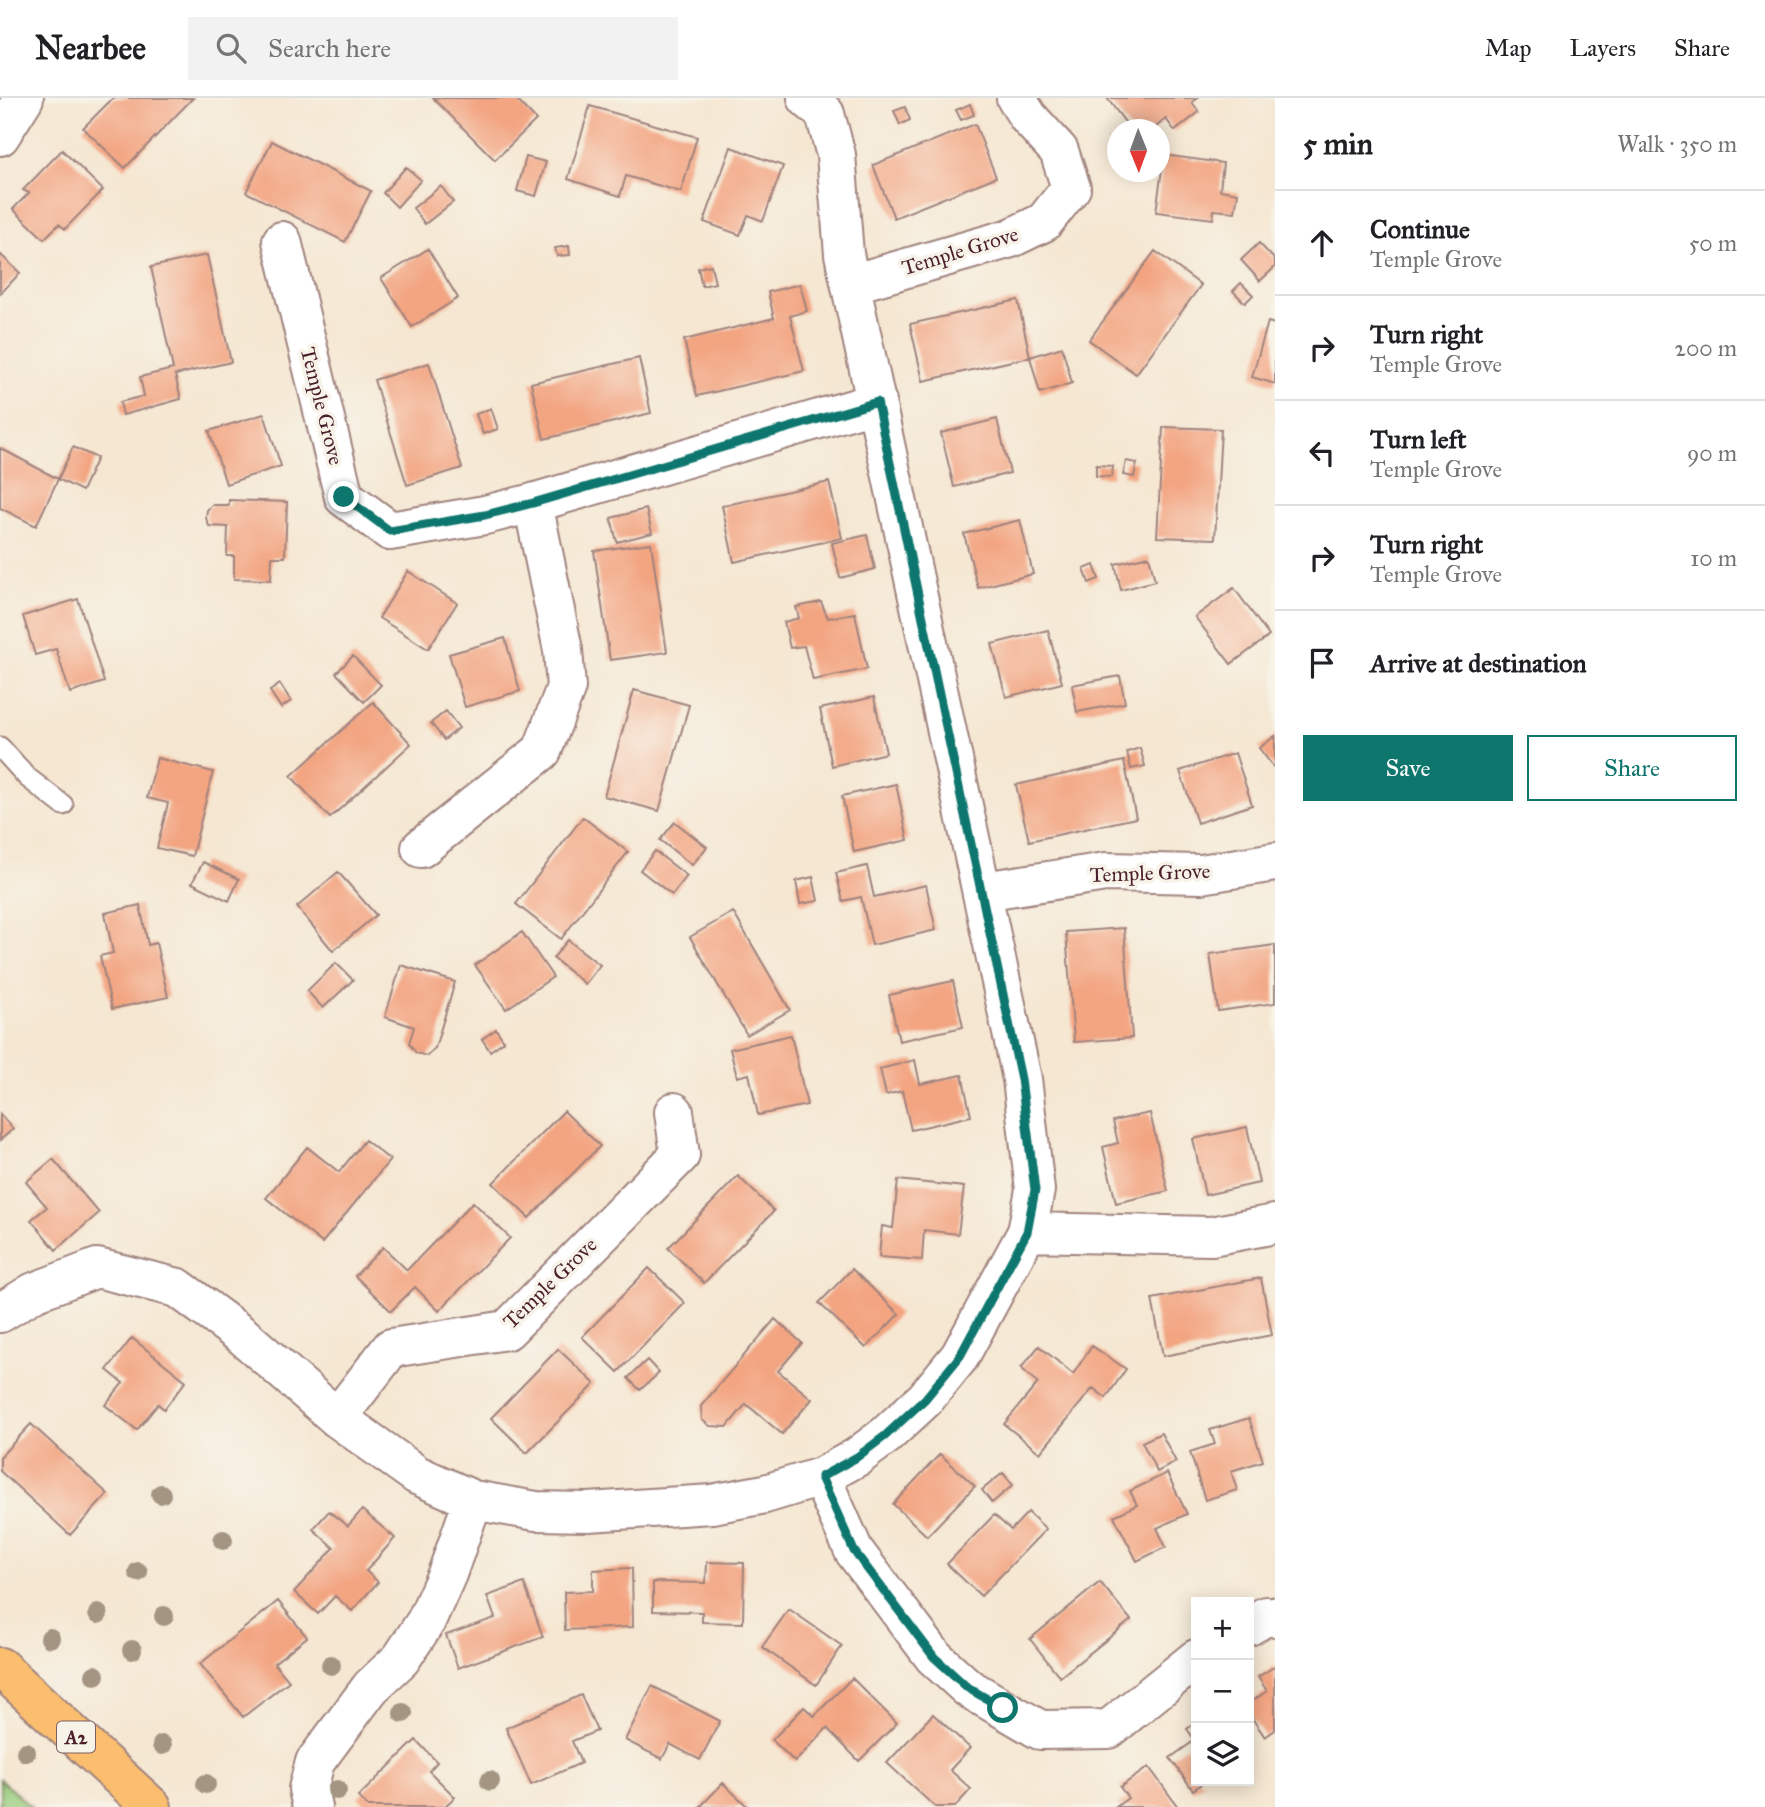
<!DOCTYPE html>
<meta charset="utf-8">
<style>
:root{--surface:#fff;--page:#f2f2f2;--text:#202124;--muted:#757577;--line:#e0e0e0;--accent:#0f766e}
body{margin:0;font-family:"IM FELL Great Primer",serif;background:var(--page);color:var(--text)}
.controls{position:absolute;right:21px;bottom:21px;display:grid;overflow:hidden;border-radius:0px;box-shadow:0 4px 18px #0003}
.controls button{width:63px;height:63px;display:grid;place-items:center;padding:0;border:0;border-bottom:2px solid var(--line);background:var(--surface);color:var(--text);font:35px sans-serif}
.compass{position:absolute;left:1107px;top:21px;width:63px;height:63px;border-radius:50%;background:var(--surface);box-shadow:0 4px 18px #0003;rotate:179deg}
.stop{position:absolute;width:21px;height:21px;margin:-16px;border:5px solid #0f766e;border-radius:50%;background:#fff}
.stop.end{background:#0f766e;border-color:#fff;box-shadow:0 2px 7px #0008}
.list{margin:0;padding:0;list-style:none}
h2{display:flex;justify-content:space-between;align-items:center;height:91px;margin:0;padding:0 28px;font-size:30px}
h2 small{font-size:23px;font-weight:400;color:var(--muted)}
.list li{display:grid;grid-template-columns:46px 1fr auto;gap:21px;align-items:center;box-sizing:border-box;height:105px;padding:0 28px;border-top:2px solid var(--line)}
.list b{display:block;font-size:26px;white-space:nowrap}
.list p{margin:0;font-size:23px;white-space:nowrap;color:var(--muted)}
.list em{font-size:23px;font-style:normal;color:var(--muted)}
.actions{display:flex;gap:14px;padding:21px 28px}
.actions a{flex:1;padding:16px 0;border:2px solid var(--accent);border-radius:0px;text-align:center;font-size:24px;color:var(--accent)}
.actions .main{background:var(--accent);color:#fff}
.icon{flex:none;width:38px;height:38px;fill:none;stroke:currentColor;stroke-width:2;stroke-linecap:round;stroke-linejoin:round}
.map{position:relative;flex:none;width:1275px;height:1709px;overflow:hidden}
header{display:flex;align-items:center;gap:42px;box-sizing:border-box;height:98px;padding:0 35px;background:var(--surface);border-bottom:2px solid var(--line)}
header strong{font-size:33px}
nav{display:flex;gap:38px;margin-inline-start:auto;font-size:24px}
.search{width:490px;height:63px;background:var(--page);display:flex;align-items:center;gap:18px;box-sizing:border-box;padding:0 24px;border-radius:0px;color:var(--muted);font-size:26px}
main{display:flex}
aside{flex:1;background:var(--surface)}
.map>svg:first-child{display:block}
</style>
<header>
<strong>Nearbee</strong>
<div class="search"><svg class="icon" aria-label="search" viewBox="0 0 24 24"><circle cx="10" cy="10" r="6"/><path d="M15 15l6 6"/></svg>Search here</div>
<nav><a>Map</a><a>Layers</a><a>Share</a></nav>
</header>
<main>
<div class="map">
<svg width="1275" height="1709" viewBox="0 0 1275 1709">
<rect width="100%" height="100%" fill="#f7f3e8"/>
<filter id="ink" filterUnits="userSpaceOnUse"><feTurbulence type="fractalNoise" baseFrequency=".0143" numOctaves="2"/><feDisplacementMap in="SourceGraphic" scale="14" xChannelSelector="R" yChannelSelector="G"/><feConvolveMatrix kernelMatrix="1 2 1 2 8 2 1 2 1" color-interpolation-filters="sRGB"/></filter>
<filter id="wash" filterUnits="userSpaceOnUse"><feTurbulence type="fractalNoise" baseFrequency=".00686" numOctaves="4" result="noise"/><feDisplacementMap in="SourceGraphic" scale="28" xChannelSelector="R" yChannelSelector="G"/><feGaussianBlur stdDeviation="1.57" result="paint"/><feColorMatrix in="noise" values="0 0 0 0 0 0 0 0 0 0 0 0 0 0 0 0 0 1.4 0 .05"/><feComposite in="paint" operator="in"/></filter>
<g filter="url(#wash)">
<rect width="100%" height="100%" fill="#f5e7d2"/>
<path fill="#96ca7a" stroke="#707452" stroke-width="2" d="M0,1681L31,1709H0Z"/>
<g id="blocks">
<path fill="#f3a481" d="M113,0H193L125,70L83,30Z
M433,0H515L536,22L495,62Z
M1107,0H1197L1192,4L1199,14L1175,33L1166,21L1152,32H1131Z
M970,6L974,17L961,22L956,12Z
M590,8L697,39L681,94L626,78L620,98L568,81Z
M905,9L910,22L900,27L894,13Z
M975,26L996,79L894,120L873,67Z
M272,43L371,93L345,144L246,94Z
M731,49L783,68L763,123L748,117L740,137L704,124Z
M62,52L103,92L65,131L59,126L44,141L13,111L29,95L23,92Z
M1164,57L1223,65L1220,92L1238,95L1235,114L1214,112L1213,121L1156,114Z
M526,59L546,64L536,98L517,93Z
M406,69L421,82L397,109L383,95Z
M441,88L453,104L425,126L413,110Z
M1259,145L1275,162V169L1260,183L1241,162Z
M569,148L570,157L557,158L555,150Z
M428,151L458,200L412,229L381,180Z
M1155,153L1201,187L1136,276L1089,242Z
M0,156L20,175L0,196Z
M207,157L231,264L175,277L181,301L123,317L120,304L144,298L140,279L173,271L151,169Z
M711,167L715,185L702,188L698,170Z
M1241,185L1253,197L1245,205L1233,193Z
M800,186L807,213L790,218L804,273L697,298L684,242L774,220L768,194Z
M1018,202L1030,259L923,283L910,226Z
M1268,224L1275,226V286L1252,279Z
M1062,249L1072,285L1040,295L1030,259Z
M639,260L651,315L544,341L531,285Z
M429,265L462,370L407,387L374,282Z
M491,310L498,331L483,336L476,316Z
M264,316L281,368L226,386L209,333Z
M997,321L1010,375L954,389L941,335Z
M1163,329L1221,331L1215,441L1157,439Z
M73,349L97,360L82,393L58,381L36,428L0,410V350L58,381Z
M1126,363L1137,365L1134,379L1123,377Z
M1096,367L1113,368L1112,379L1096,378Z
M829,384L842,440L734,464L722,408Z
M229,402L287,404L285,459H272L271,482L234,481V458H227L228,429L209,428L206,420L207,412L212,407H229Z
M646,411L652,435L617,444L611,420Z
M1020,422L1033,476L978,490L964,436Z
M867,437L875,471L840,480L832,445Z
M651,445L667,554L610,562L594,453Z
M1149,458L1155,483L1121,492L1115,466Z
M1094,467L1099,481L1089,485L1084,471Z
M408,473L457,505L428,551L379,520Z
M1234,490L1269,538L1231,566L1195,519Z
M78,501L104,584L70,595L56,551L35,557L23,518Z
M821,504L828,520L855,515L867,571L813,582L804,548L790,550L784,524L799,520L796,509Z
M1048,532L1062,585L1006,599L992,546Z
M505,540L520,593L465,609L449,556Z
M353,558L381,587L364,604L336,575Z
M1120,578L1125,605L1077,614L1072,587Z
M280,586L291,603L281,610L270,593Z
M634,592L689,607L659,713L604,698Z
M874,599L886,655L832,668L820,611Z
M373,604L411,646L330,720L291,678Z
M446,613L459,630L444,642L431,625Z
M1275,638V671L1259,650Z
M1140,650L1145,668L1131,671L1127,654Z
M1235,655L1252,707L1197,725L1180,673Z
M157,660L213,674L192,758L157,750L168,705L147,700Z
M1124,663L1136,720L1029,743L1016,687Z
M896,686L908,742L854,754L842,698Z
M583,719L628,754L561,841L516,806Z
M675,724L707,749L692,767L660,742Z
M655,753L687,778L672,797L640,772Z
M203,764L239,781L229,803L192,785Z
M867,768L874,799L926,787L936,832L872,847L861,799L843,803L836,775Z
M338,774L376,817L333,853L297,809Z
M813,779L818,803L800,806L796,783Z
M140,807L148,847L156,845L168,899L112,911L100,858L113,855L105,815Z
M733,814L790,912L747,937L690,839Z
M1124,830L1132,940L1074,944L1066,834Z
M522,834L553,879L506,911L475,867Z
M568,842L600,867L585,886L553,860Z
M1275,847V905L1218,913L1210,856Z
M336,865L353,882L323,910L307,893Z
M401,867L455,884L435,950L427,958L416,955L409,945L414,929L385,919Z
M953,883L963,929L899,943L889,897Z
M496,931L504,943L490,953L482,941Z
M791,937L807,1007L758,1017L749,976L737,979L730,951Z
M915,962L920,986L962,977L971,1018L911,1032L902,993L886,997L880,971Z
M564,1013L600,1048L529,1120L493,1085Z
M1150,1015L1168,1093L1116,1105L1103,1049L1118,1045L1113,1023Z
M0,1016L13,1031L0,1042Z
M1247,1029L1259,1085L1205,1097L1193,1041Z
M365,1042L390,1062L322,1145L266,1100L307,1049L339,1074Z
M53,1061L99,1115L56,1152L31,1122L47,1109L26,1084Z
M738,1078L774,1113L704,1185L668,1150Z
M898,1082L964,1089L958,1136L924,1132L922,1162L879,1159L882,1128L893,1130Z
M473,1104L510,1140L439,1213L415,1189L391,1213L355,1178L383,1149L407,1172Z
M649,1170L685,1205L618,1274L582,1239Z
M852,1171L899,1216L866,1250L819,1205Z
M1261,1180L1272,1237L1163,1258L1152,1201Z
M775,1221L802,1245L778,1273L812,1301L782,1336L746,1306L727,1329L710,1328L702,1322L701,1308Z
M132,1240L186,1283L164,1311L158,1306L137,1332L105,1307L123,1285L107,1272Z
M1039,1248L1073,1276L1092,1248L1126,1271L1106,1300L1093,1290L1040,1355L1004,1326L1038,1285L1021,1270Z
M558,1251L595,1286L527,1355L491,1320Z
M647,1262L659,1275L640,1292L628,1280Z
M1249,1320L1263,1363L1231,1373L1237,1392L1205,1402L1190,1354L1215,1346L1210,1332Z
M31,1326L108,1396L70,1437L0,1373V1359Z
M1161,1335L1176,1364L1157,1374L1142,1344Z
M940,1356L975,1388L927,1438L893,1406Z
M1003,1375L1013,1387L992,1405L982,1392Z
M1167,1375L1187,1416L1157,1430L1166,1449L1137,1463L1114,1418L1137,1407L1130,1393Z
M362,1412L395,1440L366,1473L378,1484L352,1513L335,1498L318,1516L294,1494L334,1450L313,1431L329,1413L348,1428Z
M1028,1414L1046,1431L981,1498L947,1466L994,1417L1011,1432Z
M707,1464L744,1465L743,1525L702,1524V1514L653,1513V1484L706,1485Z
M632,1470L633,1529L565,1532L564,1494L593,1493V1472Z
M1100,1484L1131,1522L1060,1579L1030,1541Z
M524,1485L543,1539L458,1570L446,1537L495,1520L487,1498Z
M278,1503L307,1539L274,1565L289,1583L243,1619L200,1566Z
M789,1511L842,1548L816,1587L762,1549Z
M1275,1568V1632L1265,1639L1249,1616V1605L1267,1593L1258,1579Z
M852,1580L897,1625L859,1663L827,1630L795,1664L772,1642L804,1609L814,1618Z
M652,1588L720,1623L700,1662L670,1646L662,1661L625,1642Z
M581,1597L597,1633L572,1643L581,1665L531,1687L506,1630Z
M933,1616L970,1650L950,1672L971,1691L955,1709H935L887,1665Z
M1196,1624V1683H1206L1193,1692L1170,1660L1195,1642L1187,1631Z
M416,1642L437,1664L429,1673L455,1699L444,1709H368L358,1699Z
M1149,1669L1178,1709H1116L1128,1700L1120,1689Z
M723,1685L748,1709H700Z"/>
</g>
</g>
<g filter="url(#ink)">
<use href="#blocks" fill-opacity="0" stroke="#a0837e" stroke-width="2"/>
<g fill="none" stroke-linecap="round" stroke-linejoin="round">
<g stroke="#a0837e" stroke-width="23">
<path id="service" d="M0,649L28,680L63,707"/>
</g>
<g stroke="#a0837e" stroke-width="42">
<path id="minor" d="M0,38L24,0
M282,143L344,399L390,433L485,417L533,405L877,304
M851,186L1011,140L1044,124L1071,90L1059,53L1028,19L1016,0
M421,750L542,653L566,589L563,552L533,405
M983,793L1106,774L1201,776L1275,764
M1027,1134L1211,1138L1275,1126
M0,1215L34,1194L97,1170L178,1190L243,1238L337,1320L417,1377L473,1402L536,1413L588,1414L712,1406L765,1396L821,1379L857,1359L885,1338L925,1301L960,1258L1027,1134L1035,1092L1022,981L844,156L836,57L825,16L807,0
M337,1320L391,1250L507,1232L680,1057L674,1014
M821,1379L854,1453L934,1559L968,1590L1040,1632L1109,1631L1196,1561
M1249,1528L1266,1518L1275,1519
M312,1709L308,1691L315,1664L371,1589L401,1561L426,1523L447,1476L473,1402"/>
</g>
<g stroke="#a0837e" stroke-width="42">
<path id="trunk" d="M0,1569L152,1709"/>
</g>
<use href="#service" stroke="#fff" stroke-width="19"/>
<use href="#minor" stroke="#fff" stroke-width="38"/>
<use href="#trunk" stroke="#fbbe6e" stroke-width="38"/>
</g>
<g fill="#a49583">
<circle cx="161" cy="1396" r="10"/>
<circle cx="223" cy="1442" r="10"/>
<circle cx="138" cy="1474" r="10"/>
<circle cx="98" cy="1516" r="10"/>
<circle cx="164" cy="1518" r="10"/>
<circle cx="50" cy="1540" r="10"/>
<circle cx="132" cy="1552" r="10"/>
<circle cx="331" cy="1567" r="10"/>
<circle cx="95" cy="1577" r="10"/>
<circle cx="403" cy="1615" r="10"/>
<circle cx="162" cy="1647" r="10"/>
<circle cx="26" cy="1654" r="10"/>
<circle cx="490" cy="1683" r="10"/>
<circle cx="206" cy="1686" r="10"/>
<circle cx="337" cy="1692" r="10"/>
</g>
</g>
<g fill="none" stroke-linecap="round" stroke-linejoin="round" filter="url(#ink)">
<path stroke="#0f766e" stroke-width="9" d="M344,399L390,433L485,417L533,405L877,304L1021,981L1035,1092L1027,1134L960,1258L925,1301L885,1338L857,1359L821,1379L854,1453L934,1559L968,1590L1003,1610"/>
</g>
<g text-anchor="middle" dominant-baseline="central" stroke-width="7" stroke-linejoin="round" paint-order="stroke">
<rect fill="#f7f3e8" stroke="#7e5f64" stroke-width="2" x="57" y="1623.5" width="38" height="31" rx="5"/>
<g font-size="19" font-weight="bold" fill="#4a1f2b">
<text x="76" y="1639">A2</text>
</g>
<g font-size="21" fill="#4a1f2b" stroke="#f7f3e8">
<text transform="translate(960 153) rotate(-17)">Temple Grove</text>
<text transform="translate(322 308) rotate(76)">Temple Grove</text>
<text transform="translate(1150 775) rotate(-2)">Temple Grove</text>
<text transform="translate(550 1185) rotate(-44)">Temple Grove</text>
</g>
</g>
</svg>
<div class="controls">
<button>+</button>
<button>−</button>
<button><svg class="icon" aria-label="layers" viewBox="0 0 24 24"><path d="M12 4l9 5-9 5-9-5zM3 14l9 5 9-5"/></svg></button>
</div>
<svg class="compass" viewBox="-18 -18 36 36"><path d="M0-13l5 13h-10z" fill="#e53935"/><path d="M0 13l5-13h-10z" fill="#757577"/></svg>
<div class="stop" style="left:1003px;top:1610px"></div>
<div class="stop end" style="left:344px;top:399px"></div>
</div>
<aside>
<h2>5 min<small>Walk · 350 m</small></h2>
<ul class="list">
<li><svg class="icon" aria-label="ahead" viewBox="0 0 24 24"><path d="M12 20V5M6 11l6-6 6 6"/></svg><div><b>Continue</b><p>Temple Grove</p></div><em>50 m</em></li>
<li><svg class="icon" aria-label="right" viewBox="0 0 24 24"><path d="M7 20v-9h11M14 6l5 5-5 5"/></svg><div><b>Turn right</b><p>Temple Grove</p></div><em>200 m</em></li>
<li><svg class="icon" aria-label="left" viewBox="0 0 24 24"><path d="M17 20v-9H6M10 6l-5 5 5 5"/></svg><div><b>Turn left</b><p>Temple Grove</p></div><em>90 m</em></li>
<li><svg class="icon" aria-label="right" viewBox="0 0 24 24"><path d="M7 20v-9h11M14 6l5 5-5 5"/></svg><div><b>Turn right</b><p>Temple Grove</p></div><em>10 m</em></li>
<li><svg class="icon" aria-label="arrive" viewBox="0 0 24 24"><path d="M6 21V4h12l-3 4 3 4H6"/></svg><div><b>Arrive at destination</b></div></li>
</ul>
<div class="actions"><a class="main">Save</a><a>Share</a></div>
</aside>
</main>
